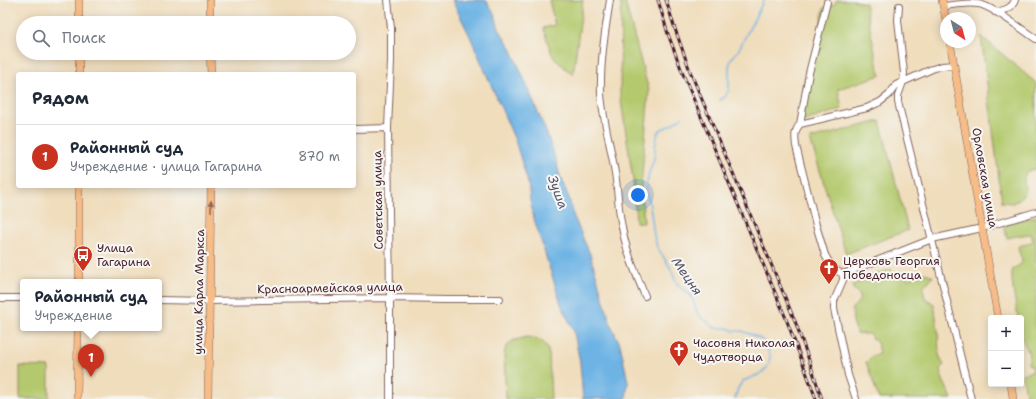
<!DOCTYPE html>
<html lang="ru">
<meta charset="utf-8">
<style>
:root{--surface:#fff;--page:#f2f2f3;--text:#1f2937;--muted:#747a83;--line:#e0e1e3;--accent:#c8321e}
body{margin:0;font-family:"Shantell Sans",sans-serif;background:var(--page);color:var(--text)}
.controls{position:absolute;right:12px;bottom:12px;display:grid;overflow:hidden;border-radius:4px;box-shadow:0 2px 10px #0003}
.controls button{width:36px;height:36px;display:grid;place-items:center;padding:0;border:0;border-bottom:1px solid var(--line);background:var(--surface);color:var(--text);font:20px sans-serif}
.compass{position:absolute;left:940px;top:12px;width:36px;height:36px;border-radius:50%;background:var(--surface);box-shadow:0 2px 10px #0003;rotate:144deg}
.you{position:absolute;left:638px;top:195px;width:14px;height:14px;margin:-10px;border:3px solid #fff;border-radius:50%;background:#1a73e8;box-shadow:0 0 0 6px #1a73e833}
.badge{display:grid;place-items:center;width:26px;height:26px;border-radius:50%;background:var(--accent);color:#fff;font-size:13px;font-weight:700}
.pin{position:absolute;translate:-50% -33px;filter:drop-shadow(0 1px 2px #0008)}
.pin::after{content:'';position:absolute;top:21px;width:14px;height:12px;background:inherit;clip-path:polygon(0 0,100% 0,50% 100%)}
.popup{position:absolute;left:20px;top:279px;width:142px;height:52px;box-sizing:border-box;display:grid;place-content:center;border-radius:4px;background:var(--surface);filter:drop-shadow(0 1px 3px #0005);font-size:13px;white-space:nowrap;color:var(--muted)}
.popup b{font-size:15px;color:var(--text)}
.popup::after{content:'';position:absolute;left:50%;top:100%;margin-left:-8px;border:8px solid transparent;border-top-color:var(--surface)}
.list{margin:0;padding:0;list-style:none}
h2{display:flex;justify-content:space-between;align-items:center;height:52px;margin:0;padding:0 16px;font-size:17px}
h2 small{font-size:13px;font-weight:400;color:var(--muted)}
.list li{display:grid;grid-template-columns:26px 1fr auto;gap:12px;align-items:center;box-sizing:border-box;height:64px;padding:0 16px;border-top:1px solid var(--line)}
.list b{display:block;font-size:15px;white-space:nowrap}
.list p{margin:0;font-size:13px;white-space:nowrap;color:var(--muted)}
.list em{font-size:13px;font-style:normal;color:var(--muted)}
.icon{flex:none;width:22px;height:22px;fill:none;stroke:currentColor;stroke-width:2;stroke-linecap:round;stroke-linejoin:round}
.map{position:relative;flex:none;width:1036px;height:399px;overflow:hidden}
.search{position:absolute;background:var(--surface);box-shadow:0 2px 10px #0003;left:16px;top:16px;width:340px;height:44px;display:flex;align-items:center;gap:10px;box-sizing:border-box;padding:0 14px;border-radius:22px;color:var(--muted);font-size:15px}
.panel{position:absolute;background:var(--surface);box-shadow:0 2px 10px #0003;left:16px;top:72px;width:340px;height:116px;border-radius:4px}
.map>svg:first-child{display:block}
</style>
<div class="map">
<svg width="1036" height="399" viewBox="0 0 1036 399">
<rect width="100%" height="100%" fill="#f6f6f2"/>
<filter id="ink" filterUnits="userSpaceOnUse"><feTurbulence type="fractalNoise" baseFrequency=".025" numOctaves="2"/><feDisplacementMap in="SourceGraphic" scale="8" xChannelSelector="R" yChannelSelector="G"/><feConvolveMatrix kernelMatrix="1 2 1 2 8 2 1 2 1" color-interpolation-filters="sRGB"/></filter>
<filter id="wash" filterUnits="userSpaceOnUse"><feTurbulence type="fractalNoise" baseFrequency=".012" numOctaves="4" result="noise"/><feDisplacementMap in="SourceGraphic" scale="16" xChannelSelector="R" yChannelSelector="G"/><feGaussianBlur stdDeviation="0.9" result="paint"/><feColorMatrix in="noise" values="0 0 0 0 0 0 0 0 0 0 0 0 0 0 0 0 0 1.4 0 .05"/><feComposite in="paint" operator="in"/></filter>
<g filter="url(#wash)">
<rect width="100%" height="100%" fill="#f0ddbc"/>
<path fill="#b4c96d" stroke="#7f744c" d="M549,0H583L573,75L554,58L551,52L543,28L555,25Z
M836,0H853L865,3L878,68L881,75L838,89L842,109L798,123L824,8L835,4Z
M621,1L625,2L649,91L641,186L644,223L636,222L633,180L620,94Z
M981,36L1036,83V169C1020,170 1024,181 1026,192L1018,200L1013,203L1002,202Z
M880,121L908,230L846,254L810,139Z
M1036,216V399H1027L1022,374L1033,371L1032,366L1028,364C1031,351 1026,350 1022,338C1020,332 1021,325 1021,318H1018C1017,309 1009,276 1013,269C1015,266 1016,268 1018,266C1020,265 1022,262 1022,261L1018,248L1019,246L1027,244L1033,241L1032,237L1030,234L1022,235L1007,238L1003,224Z
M891,269L895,274H899L908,279L925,273L933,276L923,288L925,298L934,304L938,331L939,355L944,365L940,369L943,380L952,399H879L866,362L872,356L879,354L877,342L872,339L870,334H857L853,321L852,308C860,301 864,296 853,289V285L871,276Z
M527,337C540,339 546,341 549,354L551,399H506L504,354L506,347L512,341Z
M20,366L49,367V399H20Z"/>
<path fill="#6db3e4" stroke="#5c6988" d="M452,0H486L495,15L499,29L511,48L545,129L556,160L560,177L569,198L573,215L590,254L611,325L620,344L628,382L626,399H583L580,363L574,332L561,304L535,222L531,208L528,183L515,140L469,34Z"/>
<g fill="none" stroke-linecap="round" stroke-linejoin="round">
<path stroke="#6db3e4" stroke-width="1.5" d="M720,100L725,97L729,90V67L731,59L738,51L764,0
M682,117L671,125L660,130L658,133L656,140L654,159L649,173L646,188L651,212L654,236L657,247L670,267L676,282L681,288L691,295L697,312L701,317L715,328H728L734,331H742L755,336L762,340L767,347L770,356L769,365L765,370L760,374L743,381L738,388L735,399"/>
</g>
</g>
<g filter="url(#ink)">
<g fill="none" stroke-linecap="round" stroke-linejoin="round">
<g stroke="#84625e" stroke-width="8">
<path id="minor" d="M388,0L391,28V61L388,128L390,298V399
M610,0C605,31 600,63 601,94C603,120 611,147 615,173C618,191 618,209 622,227C626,251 636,274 645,296
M827,2L809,73L800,124C794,131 795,137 796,146L816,225L825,255L830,264L837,271L843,274
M899,6L898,20L904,73L903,82L898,96V102L971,399
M944,6C954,5 967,2 978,4C991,5 1024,31 1036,39
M995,12C1004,10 1012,9 1015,0
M800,124L867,108L880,102L889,95L896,85L932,69L942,66L954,65
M354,129L388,128
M843,274L932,239L982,228L1036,212
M843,274V280L834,301V309L848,375L856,399
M0,298H23
M159,300L209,301L390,298L447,299H500"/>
</g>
<g stroke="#84625e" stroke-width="8">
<path id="major" d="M210,0V23
M942,0L946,20
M79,23V0
M950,42L982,228L998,318
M210,53L211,74
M79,74V53
M79,282V186
M1011,384L1013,399
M77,399L78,328
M208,399L211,186"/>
</g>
<use href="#minor" stroke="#fff" stroke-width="6"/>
<use href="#major" stroke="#f7bd88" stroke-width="7"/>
<g stroke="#4a1f2b" stroke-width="3">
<path id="rail" d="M658,0L668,34L683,74L785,316L805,369L816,399
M666,0L674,26L690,71L795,321L810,363L822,399"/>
</g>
<use href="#rail" stroke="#f6f6f2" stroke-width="1.5" stroke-dasharray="4.5" stroke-linecap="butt"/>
</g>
<defs><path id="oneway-solid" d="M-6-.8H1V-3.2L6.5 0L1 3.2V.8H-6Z"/></defs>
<use fill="#986655" href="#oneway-solid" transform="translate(211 206) rotate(-90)"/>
</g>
<defs>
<g id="bus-pin" transform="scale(1)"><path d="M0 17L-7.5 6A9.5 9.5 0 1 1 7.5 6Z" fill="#c8321e" stroke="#f6f6f2"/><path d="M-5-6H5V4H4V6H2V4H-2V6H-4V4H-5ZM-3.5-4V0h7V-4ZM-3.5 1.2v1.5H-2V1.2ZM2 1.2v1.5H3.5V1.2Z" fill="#fff"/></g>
<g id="church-pin" transform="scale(1)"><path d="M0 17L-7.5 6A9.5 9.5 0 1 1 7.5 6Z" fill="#c8321e" stroke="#f6f6f2"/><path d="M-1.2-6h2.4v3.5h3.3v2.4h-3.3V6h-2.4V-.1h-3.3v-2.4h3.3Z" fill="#fff"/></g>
</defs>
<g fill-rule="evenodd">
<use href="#bus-pin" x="83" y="255"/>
<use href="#church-pin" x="829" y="268"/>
<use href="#church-pin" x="679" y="350"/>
</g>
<g text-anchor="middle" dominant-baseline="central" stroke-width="4" stroke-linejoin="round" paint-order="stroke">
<g font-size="12" fill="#4a1f2b" stroke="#f6f6f2">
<text transform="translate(985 178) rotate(80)">Орловская улица</text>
<text transform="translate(378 200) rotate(-91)">Советская улица</text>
<text transform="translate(330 288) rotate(-1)">Красноармейская улица</text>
<text transform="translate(199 292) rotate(-89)">улица Карла Маркса</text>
</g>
<g font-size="12" fill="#4a1f2b" stroke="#f6f6f2" text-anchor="start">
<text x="97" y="248">Улица<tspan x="97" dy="14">Гагарина</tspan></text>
<text x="843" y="261">Церковь Георгия<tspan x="843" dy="14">Победоносца</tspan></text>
<text x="693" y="343">Часовня Николая<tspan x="693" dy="14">Чудотворца</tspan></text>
</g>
<g font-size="13" font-style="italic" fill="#56536c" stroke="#f6f6f2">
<text transform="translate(558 192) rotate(70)">Зуша</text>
<text transform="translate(687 276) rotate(55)">Мецня</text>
</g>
</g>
</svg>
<div class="controls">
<button>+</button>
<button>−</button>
</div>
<svg class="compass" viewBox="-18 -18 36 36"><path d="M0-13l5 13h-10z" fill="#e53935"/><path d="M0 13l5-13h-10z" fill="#747a83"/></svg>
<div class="you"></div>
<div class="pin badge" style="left:91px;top:377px">1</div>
<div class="popup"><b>Районный суд</b>Учреждение</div>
<div class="search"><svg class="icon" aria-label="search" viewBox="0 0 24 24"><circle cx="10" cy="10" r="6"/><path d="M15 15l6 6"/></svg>Поиск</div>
<section class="panel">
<h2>Рядом<small></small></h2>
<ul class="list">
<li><span class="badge">1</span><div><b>Районный суд</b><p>Учреждение · улица Гагарина</p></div><em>870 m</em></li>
</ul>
</section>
</div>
